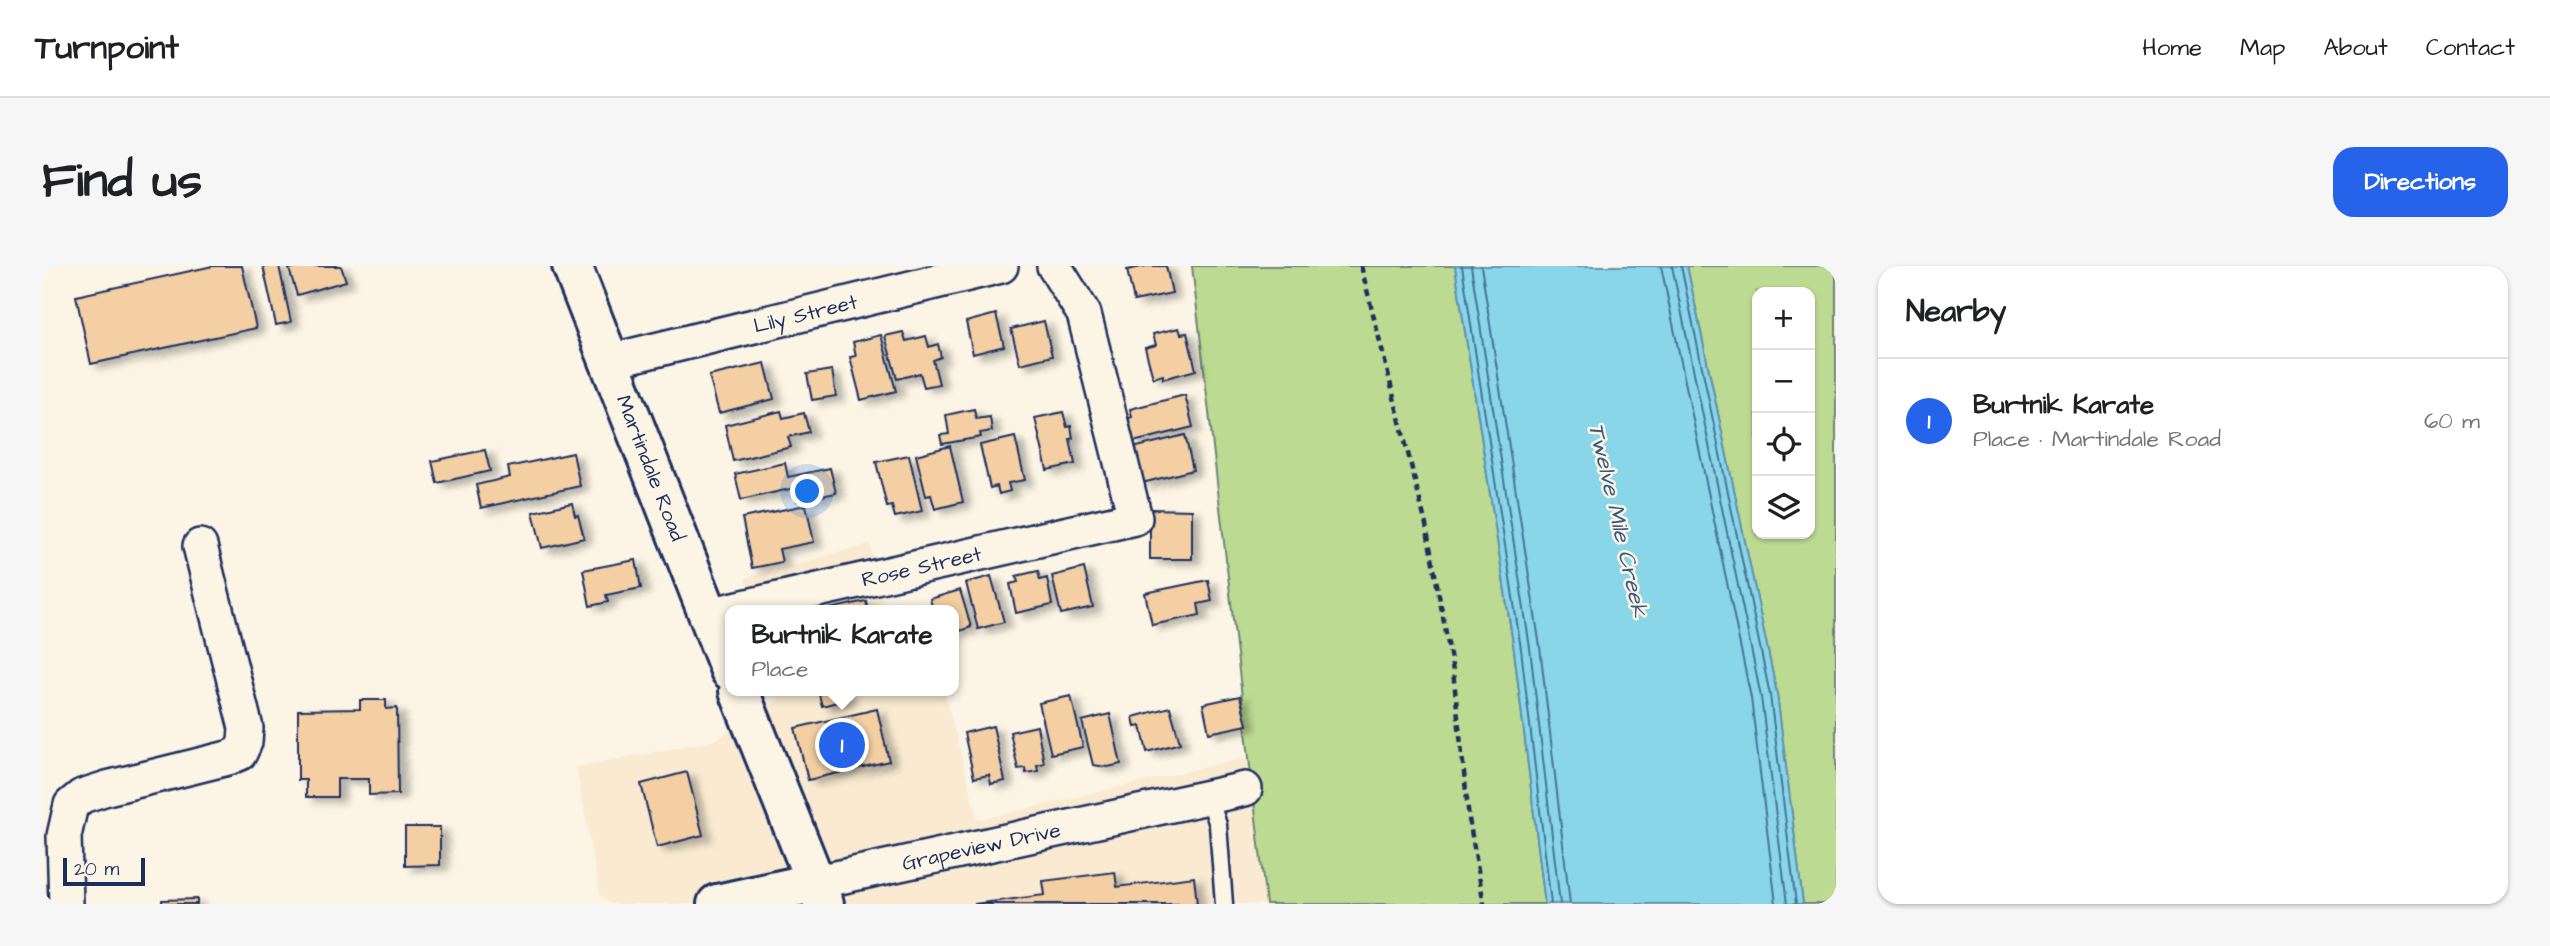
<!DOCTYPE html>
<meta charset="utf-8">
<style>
:root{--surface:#fff;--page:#f6f6f6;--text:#202124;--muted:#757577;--line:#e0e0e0;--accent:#2563eb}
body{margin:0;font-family:"Architects Daughter",sans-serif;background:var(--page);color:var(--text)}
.controls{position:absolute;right:21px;top:21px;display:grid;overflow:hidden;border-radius:14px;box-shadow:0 2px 5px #0004}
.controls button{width:63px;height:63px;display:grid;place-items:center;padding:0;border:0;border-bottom:2px solid var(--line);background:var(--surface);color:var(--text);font:35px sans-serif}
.scale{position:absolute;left:21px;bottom:18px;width:82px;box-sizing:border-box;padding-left:7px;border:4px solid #1b2f5e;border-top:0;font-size:19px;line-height:24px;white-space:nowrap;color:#1b2f5e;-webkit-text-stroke:5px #fcf5e5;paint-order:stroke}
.you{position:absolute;left:766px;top:226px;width:24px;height:24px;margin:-18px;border:5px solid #fff;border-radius:50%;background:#1a73e8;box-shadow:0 0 0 10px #1a73e833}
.badge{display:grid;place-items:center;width:46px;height:46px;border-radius:50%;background:var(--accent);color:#fff;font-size:23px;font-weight:700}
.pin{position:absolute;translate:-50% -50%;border:4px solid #fff;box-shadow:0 2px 7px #0006}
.popup{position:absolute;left:683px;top:339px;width:234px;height:91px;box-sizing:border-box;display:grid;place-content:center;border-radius:14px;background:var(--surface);filter:drop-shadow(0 2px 5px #0005);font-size:23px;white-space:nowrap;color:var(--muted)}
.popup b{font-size:26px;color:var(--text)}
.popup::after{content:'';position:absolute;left:50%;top:100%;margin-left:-14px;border:14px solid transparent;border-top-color:var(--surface)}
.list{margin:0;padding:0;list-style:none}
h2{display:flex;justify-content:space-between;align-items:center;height:91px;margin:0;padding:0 28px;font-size:30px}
h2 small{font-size:23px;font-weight:400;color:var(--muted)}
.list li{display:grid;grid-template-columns:46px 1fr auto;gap:21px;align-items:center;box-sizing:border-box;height:126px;padding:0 28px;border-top:2px solid var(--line)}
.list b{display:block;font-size:26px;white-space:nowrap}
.list p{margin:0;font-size:23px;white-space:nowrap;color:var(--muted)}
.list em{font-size:23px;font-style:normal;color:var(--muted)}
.icon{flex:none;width:38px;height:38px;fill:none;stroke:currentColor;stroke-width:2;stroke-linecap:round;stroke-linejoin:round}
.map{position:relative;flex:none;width:1794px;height:638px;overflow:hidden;border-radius:21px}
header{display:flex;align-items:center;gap:42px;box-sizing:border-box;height:98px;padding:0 35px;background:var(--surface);border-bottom:2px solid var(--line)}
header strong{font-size:33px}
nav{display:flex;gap:38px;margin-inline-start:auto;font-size:24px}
.intro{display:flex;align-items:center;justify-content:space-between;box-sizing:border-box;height:168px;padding:0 42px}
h1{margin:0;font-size:49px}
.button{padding:18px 32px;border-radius:21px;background:var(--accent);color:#fff;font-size:24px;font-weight:700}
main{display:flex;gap:42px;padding:0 42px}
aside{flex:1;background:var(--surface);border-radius:21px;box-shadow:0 2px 5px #0004}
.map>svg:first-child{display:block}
</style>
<header>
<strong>Turnpoint</strong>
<nav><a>Home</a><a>Map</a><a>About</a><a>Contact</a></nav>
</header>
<div class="intro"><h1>Find us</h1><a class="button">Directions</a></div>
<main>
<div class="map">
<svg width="1794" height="638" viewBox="0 0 1794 638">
<defs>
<filter id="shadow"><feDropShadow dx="8" dy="4.5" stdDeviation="3.5" flood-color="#0004"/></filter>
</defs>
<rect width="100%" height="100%" fill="#fcf5e5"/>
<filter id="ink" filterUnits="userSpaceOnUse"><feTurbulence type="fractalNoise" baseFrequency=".0143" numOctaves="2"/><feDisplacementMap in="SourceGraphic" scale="14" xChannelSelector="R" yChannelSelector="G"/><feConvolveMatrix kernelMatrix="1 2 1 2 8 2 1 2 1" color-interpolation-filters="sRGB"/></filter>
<g filter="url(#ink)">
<path fill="#f9ead1" d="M828,278L843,344H712L703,312Z
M735,425H902L936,554L1207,491L1224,638H568L558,630L534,501L674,474L737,434Z"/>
<path fill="#bdda92" stroke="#6c8478" stroke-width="2" fill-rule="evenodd" d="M1150,0H1413L1472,384L1503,638H1224Z
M1645,0H1794V638H1761L1735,428ZM1715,26H1768V268H1715Z"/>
<path fill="#8ad6e9" stroke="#5e93b1" stroke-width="2" d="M1413,0H1645L1735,428L1761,638H1503L1472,384Z"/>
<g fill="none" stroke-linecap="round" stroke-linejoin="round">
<path stroke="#477296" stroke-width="2" d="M1420,0L1479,383L1509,638
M1429,0L1488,382L1518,638
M1439,0L1498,381L1528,638
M1619,0L1709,432L1734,638
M1630,0L1719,431L1745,638
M1639,0L1728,429L1754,638"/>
</g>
<path fill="#f3cfa3" stroke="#1b2f5e" stroke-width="2" filter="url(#shadow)" d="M171,0H200L214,62L49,98L34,30Z
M221,0H237L249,56L234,59Z
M257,0H299L304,15L255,29L247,3Z
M1104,0H1124L1130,27L1092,35L1085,4Z
M954,48L962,80L931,88L924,56Z
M1002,55L1010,90L978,98L969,63Z
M1137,62L1139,68L1145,67L1154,104L1121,113V109L1111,112L1103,82L1114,79L1111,68Z
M861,66L864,75L884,70L887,81L896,78L899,91L891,94L897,118L882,121L878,107L855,113L843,70Z
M839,69L854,125L819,134L808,91L814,90L811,76Z
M723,97L732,133L677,147L667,110Z
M790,104L794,130L770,134L765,108Z
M1143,129L1151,161L1091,176L1085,153L1090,151L1088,143Z
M932,143L934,153L948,151L950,165L938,167L939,171L900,178L898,169L907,168L904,149Z
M739,145L741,152L762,147L767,166L746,171L749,181L691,195L683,159Z
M1021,146L1025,161L1029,160L1031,172L1028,173L1033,198L1005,204L993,152Z
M1143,169L1151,204L1100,217L1091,182Z
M973,171L983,214L966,217L968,225L957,228L955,220L948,222L938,179Z
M908,180L921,236L893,243L889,229L884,230L874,189Z
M443,184L448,205L395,217L390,195Z
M531,187L538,220L439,242L434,219L468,211L466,201Z
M867,189L880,245L853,251L850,240L845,241L834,196Z
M743,197L746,211L788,202L794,227L755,235L752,222L699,234L693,208Z
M530,237L533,250L536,249L542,272L500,282L491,246Z
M764,239L772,276L737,283L740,296L710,302L700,252Z
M1108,243L1150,244V293H1108Z
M594,294L599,322L564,329L566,336L548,340L541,304Z
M1042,302L1051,341L1019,348L1010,310Z
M996,305L998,314L1005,312L1010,339L974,347L968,318L976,316L974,310Z
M949,310L962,356L936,363L924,317Z
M1166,314L1170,335L1156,338L1158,349L1110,359L1103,327Z
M918,324L929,361L912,367V344H891L888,333Z
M824,335L826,344H783Z
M776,425H804L806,433L780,440Z
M1029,430L1041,481L1009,488L997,437Z
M1198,430L1205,459L1167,467L1161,438Z
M318,434H344V443L355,442L356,528L327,529V513H295V531H264V514H256V444L318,443Z
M1128,441L1138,477L1105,486L1099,460L1093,461L1091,451Z
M835,443L847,495L766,514L753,462Z
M1068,448L1079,498L1066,501L1051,499L1040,455Z
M951,460L963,515L949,518L947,509L932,512L922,467Z
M995,460L1002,497L995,499L996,505L984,507L983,502L976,503L968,466Z
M645,506L661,569L615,581L599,518Z
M363,561H398V599L363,600Z
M1073,606L1075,621L1152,611L1155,638H932L1003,629L1001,615Z
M155,633V638H120V634Z"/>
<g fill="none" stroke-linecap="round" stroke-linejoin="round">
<g stroke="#1b2f5e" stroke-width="21">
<path id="service" d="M1167,531L1176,559L1182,638"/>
</g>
<g stroke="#1b2f5e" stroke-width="38">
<g id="minor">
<path id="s1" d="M568,95L959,0"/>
<path id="s2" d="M666,349L1093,252L1042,48L1012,0"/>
<path id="s3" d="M775,616L1203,523"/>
<path d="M24,638L22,570L29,539L40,530L65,522L186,492L198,487L203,476L204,462L158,280"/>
</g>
</g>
<g stroke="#1b2f5e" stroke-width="44">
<path id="tertiary" d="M675,638L775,616"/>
</g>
<g stroke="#1b2f5e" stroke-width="44">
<g id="secondary">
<path id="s4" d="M530,0L688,404"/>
<path d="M697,425L782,638"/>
</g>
</g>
<path stroke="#1b2f5e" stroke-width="4.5" stroke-dasharray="7 5" stroke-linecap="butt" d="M1319,0L1384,259L1411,405L1427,553L1442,638"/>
<use href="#service" stroke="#fcf5e5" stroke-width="16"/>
<use href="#minor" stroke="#fcf5e5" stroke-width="33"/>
<use href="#tertiary" stroke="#fcf5e5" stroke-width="38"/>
<use href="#secondary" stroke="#fcf5e5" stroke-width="38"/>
</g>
</g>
<g text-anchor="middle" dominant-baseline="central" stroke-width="5" stroke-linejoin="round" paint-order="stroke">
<g font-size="21" fill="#1b2f5e" stroke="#fcf5e5">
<text stroke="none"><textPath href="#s1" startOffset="201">Lily Street</textPath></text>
<text stroke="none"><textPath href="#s4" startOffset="217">Martindale Road</textPath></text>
<text stroke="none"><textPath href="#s2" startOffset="219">Rose Street</textPath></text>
<text stroke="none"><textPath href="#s3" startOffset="168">Grapeview Drive</textPath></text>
</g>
<g font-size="23" font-style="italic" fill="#375981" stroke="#fcf5e5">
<text transform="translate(1576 254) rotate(77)">Twelve Mile Creek</text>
</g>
</g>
</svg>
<div class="controls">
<button>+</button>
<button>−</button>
<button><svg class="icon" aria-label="locate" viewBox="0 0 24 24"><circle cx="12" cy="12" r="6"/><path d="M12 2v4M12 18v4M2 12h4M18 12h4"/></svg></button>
<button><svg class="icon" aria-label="layers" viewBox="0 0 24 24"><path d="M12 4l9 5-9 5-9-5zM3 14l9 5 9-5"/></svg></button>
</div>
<div class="scale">20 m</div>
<div class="you"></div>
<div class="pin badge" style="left:800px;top:479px">1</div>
<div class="popup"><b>Burtnik Karate</b>Place</div>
</div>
<aside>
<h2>Nearby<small></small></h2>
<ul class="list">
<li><span class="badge">1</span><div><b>Burtnik Karate</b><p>Place · Martindale Road</p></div><em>60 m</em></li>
</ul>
</aside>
</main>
